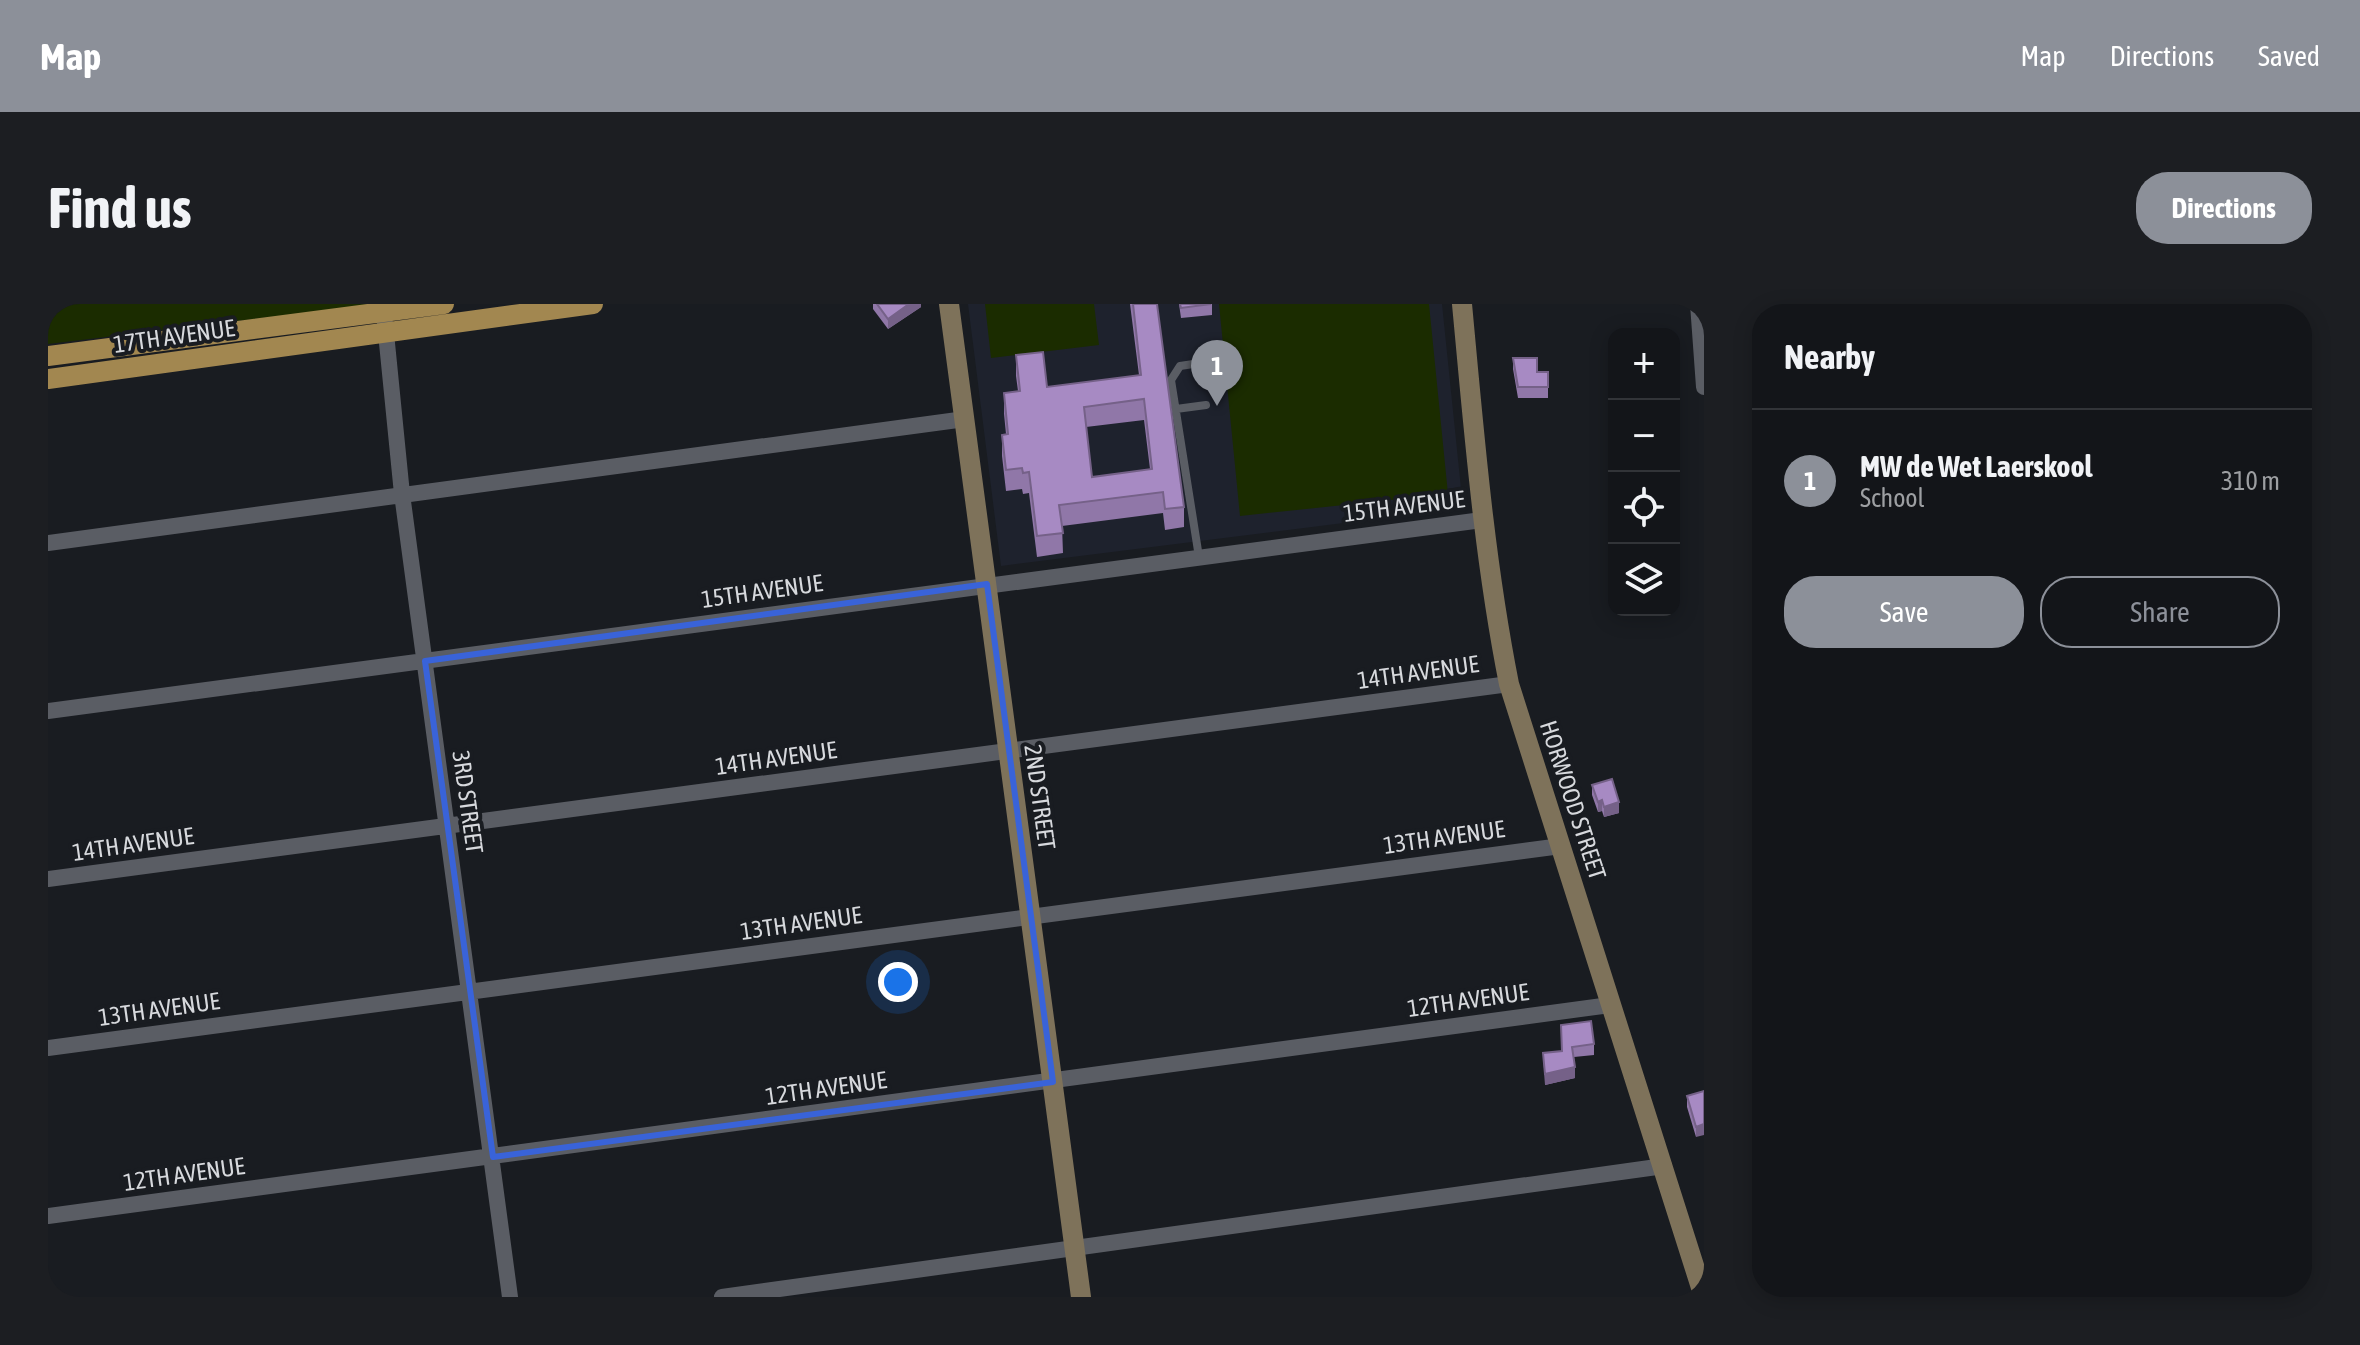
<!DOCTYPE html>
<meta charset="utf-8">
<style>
:root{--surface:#131519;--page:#1c1e22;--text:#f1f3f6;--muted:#9d9fa2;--line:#323438;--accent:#8c9099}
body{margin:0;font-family:"Asap Condensed",sans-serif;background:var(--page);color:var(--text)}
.controls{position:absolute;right:24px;top:24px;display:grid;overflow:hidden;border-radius:16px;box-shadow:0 4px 20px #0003}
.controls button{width:72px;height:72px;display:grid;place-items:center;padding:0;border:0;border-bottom:2px solid var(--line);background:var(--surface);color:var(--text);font:40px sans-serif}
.you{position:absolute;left:850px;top:678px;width:28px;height:28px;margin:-20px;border:6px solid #fff;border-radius:50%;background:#1a73e8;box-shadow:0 0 0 12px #1a73e833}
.badge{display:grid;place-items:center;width:52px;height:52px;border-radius:50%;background:var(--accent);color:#fff;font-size:26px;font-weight:700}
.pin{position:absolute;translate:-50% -66px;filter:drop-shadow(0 2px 4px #0008)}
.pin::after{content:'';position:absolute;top:42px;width:28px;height:24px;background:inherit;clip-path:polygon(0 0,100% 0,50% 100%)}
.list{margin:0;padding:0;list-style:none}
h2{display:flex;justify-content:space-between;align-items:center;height:104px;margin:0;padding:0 32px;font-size:34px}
h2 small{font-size:26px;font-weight:400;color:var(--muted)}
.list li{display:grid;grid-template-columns:52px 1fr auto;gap:24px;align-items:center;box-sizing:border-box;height:144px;padding:0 32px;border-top:2px solid var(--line)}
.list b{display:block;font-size:30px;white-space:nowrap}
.list p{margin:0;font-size:26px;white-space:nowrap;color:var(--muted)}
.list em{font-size:26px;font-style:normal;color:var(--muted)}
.actions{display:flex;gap:16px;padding:24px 32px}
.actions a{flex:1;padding:18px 0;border:2px solid var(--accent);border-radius:32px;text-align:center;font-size:28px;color:var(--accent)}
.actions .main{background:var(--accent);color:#fff}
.icon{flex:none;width:44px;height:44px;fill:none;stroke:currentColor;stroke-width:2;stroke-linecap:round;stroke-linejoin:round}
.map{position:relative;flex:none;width:1656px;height:993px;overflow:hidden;border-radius:32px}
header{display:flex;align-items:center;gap:48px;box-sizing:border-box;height:112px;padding:0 40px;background:var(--accent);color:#fff}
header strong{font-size:38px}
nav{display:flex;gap:44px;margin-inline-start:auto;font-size:28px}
.intro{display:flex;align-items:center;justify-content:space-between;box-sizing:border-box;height:192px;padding:0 48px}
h1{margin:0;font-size:56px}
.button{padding:20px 36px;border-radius:32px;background:var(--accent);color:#fff;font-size:28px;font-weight:700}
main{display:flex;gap:48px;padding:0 48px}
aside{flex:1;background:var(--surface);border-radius:32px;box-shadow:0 4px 20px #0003}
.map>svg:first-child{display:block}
</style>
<header>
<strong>Map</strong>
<nav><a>Map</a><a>Directions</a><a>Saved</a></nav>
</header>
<div class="intro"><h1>Find us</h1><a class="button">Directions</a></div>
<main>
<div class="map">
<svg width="1656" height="993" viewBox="0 0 1656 993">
<rect width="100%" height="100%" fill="#191c21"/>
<path fill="#1e222d" d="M920,0H1394L1415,204L953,262Z"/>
<path fill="#1b2c00" d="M0,0H330L0,40Z
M937,0H1046L1051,41L943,54Z
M1171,0H1381L1400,190L1192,212Z"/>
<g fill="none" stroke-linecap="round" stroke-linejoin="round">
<path stroke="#5a5d64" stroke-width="8" d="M1128,105L1158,101
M1151,253L1123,76L1132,62L1152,59"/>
<path stroke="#5a5d64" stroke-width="16" d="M1650,0L1656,83
M337,19L354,190L462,993
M0,239L917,115
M0,407L1434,216
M0,575L1461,380
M0,744L1513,542
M0,912L1562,701
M674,993L1616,862"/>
<path stroke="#7e725a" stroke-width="20" d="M901,0L1033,993
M1414,0C1426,128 1436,254 1461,380L1656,993"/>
<path stroke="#a28750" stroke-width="20" d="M0,52L396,0
M0,75L545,0"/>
</g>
<path fill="#9077a8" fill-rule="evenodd" d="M825,0H873V3L840,25L825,5Z
M1082,0H1109L1136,203V223L1117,226L1115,209L1014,222L1015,249L989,253L981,189L975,190L974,185L958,187L954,152V131L958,130L956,110V89L970,87L968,72V51L999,83L1091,71ZM1096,116L1102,165L1044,173L1038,123Z
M1131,0H1164V11L1133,14Z
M1465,54L1489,68H1500V94H1470L1465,65Z
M1544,481L1571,509L1556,513L1554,507L1550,508L1544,491Z
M1513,721L1546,740V751L1526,753L1527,774L1497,781L1495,749L1513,747Z
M1656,787L1648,833L1639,803V792Z"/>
<path fill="#756188" d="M861,0H873V3L840,25V15Z
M1554,496V507L1550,508V498Z
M1571,498V509L1556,513V503Z
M1527,763V774L1497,781V770Z
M1656,820V831L1648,833V823Z"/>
<path fill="#a78ac3" stroke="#756188" stroke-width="2" fill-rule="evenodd" d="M829,0H861L840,15Z
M1085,0H1109L1136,203L1117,205L1115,188L1011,201L1015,229L989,232L981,168L975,169L974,164L958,166L954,131L960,130L956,89L972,87L968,51L995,48L999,83L1093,71ZM1096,95L1104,165L1044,173L1036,103Z
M1132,0H1163L1133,4Z
M1465,54H1489V68H1500V83H1470Z
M1564,475L1571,498L1556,503L1554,496L1550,498L1544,481Z
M1543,717L1546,740L1524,743L1527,763L1497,770L1495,749L1514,747L1513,721Z
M1656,787V820L1648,823L1639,792Z"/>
<path fill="none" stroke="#3963d9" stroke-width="6" stroke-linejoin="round" d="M939,280L1005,778L445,853L377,357Z"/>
<g text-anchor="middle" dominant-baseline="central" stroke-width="8" stroke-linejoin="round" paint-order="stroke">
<g font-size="24" fill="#d7d9dd" stroke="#191c21">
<text transform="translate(126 32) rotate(-8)">17TH AVENUE</text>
<text transform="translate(1356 202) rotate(-7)">15TH AVENUE</text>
<text transform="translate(714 287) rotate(-8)">15TH AVENUE</text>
<text transform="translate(1370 368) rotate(-8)">14TH AVENUE</text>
<text transform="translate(728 454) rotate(-8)">14TH AVENUE</text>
<text transform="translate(992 493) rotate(82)">2ND STREET</text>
<text transform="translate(1525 496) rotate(72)">HORWOOD STREET</text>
<text transform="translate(420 498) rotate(82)">3RD STREET</text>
<text transform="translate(1396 533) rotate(-8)">13TH AVENUE</text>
<text transform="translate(85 540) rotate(-8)">14TH AVENUE</text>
<text transform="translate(753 619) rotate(-8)">13TH AVENUE</text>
<text transform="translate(1420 696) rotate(-8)">12TH AVENUE</text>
<text transform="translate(111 705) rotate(-8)">13TH AVENUE</text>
<text transform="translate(778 784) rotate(-8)">12TH AVENUE</text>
<text transform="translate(136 870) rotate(-8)">12TH AVENUE</text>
</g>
</g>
</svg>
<div class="controls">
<button>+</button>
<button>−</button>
<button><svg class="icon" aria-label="locate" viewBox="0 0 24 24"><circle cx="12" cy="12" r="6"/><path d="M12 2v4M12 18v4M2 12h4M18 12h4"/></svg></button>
<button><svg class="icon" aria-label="layers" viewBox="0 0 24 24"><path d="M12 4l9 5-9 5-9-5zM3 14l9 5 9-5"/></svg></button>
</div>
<div class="you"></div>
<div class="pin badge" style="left:1169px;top:102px">1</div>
</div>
<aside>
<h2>Nearby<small></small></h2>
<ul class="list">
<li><span class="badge">1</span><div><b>MW de Wet Laerskool</b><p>School</p></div><em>310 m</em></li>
</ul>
<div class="actions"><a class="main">Save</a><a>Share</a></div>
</aside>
</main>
